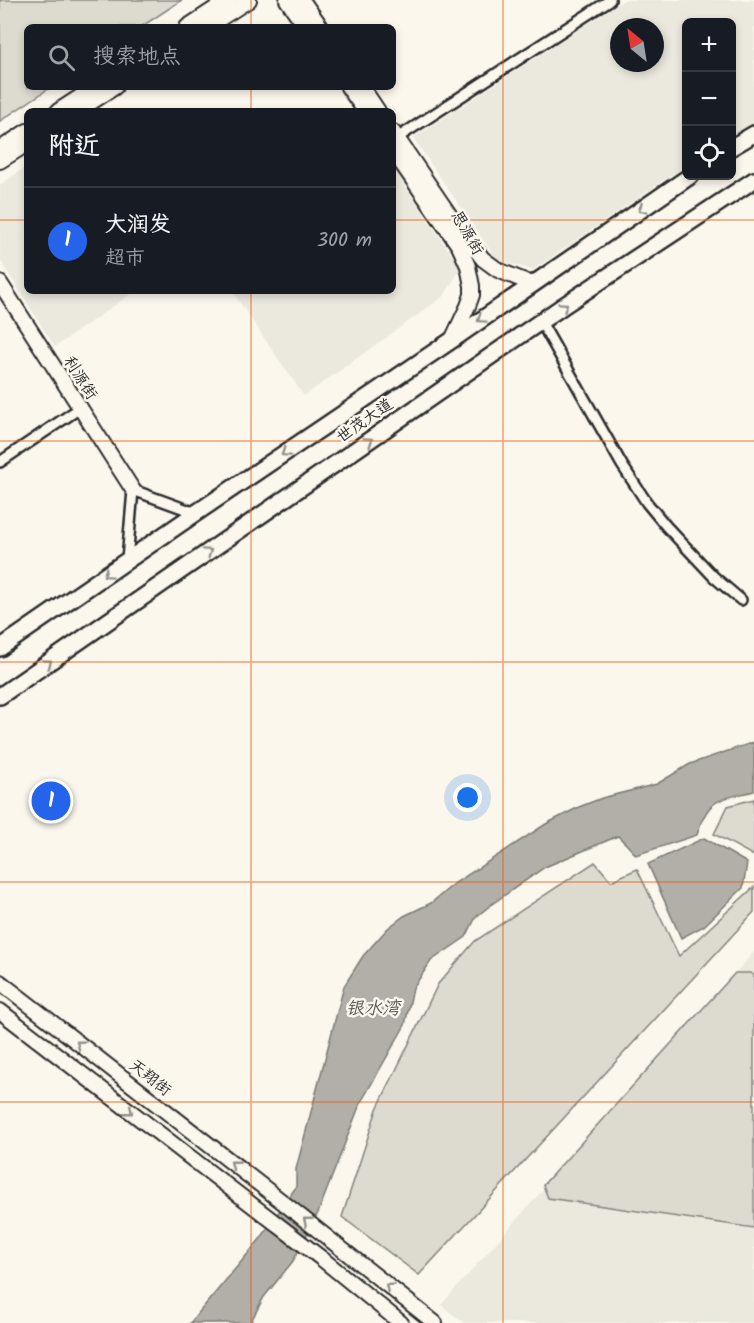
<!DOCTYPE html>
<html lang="zh">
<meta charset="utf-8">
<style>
:root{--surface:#171b24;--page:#20242c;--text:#f1f3f6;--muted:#9ea1a6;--line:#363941;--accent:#2563eb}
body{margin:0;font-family:Kalam,"LXGW WenKai TC",sans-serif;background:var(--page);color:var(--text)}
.controls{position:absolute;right:18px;top:18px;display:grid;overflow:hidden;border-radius:9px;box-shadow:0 3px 9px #0003}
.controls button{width:54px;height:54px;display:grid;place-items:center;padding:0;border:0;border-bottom:2px solid var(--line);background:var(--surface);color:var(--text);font:30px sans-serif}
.compass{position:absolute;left:610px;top:18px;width:54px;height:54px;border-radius:50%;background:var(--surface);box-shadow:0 3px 9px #0003;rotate:330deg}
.you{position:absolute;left:468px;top:798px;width:21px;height:21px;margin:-15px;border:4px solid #fff;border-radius:50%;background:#1a73e8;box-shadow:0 0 0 9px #1a73e833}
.badge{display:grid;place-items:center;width:39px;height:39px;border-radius:50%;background:var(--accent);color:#fff;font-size:20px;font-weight:700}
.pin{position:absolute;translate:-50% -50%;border:3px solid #fff;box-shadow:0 2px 6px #0006}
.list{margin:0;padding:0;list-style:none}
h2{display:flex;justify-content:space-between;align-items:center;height:78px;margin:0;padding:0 24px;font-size:26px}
h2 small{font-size:20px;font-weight:400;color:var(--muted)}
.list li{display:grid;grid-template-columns:39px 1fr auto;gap:18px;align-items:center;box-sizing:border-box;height:108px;padding:0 24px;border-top:2px solid var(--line)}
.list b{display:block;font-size:22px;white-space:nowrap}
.list p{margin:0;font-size:20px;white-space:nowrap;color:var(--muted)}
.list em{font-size:20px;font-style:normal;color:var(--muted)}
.icon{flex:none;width:33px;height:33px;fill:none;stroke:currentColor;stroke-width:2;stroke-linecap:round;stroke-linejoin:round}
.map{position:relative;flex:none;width:754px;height:1323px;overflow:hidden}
.search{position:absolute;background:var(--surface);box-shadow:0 3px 9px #0003;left:24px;top:24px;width:372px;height:66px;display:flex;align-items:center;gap:15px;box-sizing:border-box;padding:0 21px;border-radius:9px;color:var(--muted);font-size:22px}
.panel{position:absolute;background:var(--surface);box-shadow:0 3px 9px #0003;left:24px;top:108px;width:372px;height:186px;border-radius:9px}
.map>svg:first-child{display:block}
</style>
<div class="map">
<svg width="754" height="1323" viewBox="0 0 754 1323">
<rect width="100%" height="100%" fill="#fbf7ec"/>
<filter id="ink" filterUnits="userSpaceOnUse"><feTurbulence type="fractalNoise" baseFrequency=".0167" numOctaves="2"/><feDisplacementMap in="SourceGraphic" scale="12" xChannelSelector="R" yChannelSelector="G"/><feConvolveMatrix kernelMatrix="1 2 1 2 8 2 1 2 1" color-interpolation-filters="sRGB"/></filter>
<g filter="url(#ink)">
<path fill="#ebe8de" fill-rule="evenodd" d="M624,0H754V125L732,139V22H686V165L533,270L497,260L413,138ZM619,27H655V63H619Z
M27,166V291H135L55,347L0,260V185Z
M394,170L461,268L444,296L304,396L232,291H393Z
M754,952V1323H464L441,1305Z"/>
<path fill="#dddad0" stroke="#84827e" stroke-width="1.5" d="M0,0H182L141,27H27V87H51L0,121Z
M754,799V856L714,834L728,806Z
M595,862L611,881L637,869L679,956L754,887V912L419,1275L342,1217L377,1109L438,984L475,941Z
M735,973H750L754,975V1228L548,1198L543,1185Z"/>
<path fill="#b1afa7" stroke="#7b7a75" stroke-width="1.5" d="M754,742V791C719,800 708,797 697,835L636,855L627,845L618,836L545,867L492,904L476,917L466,937L431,961L413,988L405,1025L360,1104L318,1213L293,1261L264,1297L250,1323H190L261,1238L296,1187V1169L344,986L363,956L388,928L404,916L431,903L455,883L546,824L579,807L602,798L657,784L690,764Z
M704,838L747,863L743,888L704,926L681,938L648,864Z"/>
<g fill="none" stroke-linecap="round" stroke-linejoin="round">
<g stroke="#2b2b2b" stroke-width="14">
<path id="street" d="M397,138L610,0
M541,322L622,465L647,503L666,526L714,577L741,600
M0,462L80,408
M127,560L133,490L196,513"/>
</g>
<g stroke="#2b2b2b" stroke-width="18">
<path id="secondary" d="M287,0L306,27
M302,0L321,27
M187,27L228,0
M207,27L249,0
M348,87L365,111
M362,87L378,111
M58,111L95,87
M78,111L115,87
M393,132L455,223L483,259L498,270L532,284
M0,149L27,131
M393,151L459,246L468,266L472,286V295L468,306L452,340
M0,161L27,144
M0,283L133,490
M0,982L280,1200L435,1323
M0,1011L321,1258L401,1323"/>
</g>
<g stroke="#2b2b2b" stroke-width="20">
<path id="primary" d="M732,147L754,134
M0,648L196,513L452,340L690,176
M0,696L563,306L754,180"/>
</g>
<use href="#street" stroke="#fbf7ec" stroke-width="9"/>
<use href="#secondary" stroke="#fbf7ec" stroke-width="14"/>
<use href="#primary" stroke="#fbf7ec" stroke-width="15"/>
</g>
<defs><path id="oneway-chevron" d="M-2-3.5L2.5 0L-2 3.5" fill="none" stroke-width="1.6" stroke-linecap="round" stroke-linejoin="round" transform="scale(1.5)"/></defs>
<g stroke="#93918c">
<use href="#oneway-chevron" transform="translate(642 209) rotate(146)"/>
<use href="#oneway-chevron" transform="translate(564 306) rotate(-34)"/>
<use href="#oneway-chevron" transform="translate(481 319) rotate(145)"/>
<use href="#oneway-chevron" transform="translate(369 441) rotate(-35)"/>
<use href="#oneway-chevron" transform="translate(285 453) rotate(146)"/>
<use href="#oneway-chevron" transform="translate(208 552) rotate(-35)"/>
<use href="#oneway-chevron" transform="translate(107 574) rotate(145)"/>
<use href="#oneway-chevron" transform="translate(48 663) rotate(-35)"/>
<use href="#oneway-chevron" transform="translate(80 1044) rotate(-142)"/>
<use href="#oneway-chevron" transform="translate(129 1111) rotate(38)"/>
<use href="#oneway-chevron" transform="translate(234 1164) rotate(-142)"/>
<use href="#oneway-chevron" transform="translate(307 1221) rotate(-141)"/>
<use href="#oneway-chevron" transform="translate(389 1287) rotate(-141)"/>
</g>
</g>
<path fill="none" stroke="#e8590c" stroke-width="1.5" stroke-opacity="0.55" d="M251,0V27M503,0V1323M251,87V111M0,220H27M393,220H754M251,291V1323M0,441H754M0,662H754M0,882H754M0,1102H754"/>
<g text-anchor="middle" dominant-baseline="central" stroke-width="5" stroke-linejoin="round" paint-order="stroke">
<g font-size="16" fill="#2b2b2b" stroke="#fbf7ec">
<text transform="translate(467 233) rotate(60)">思源街</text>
<text transform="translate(80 378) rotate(57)">利源街</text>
<text transform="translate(365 421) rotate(-35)">世茂大道</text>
<text transform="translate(150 1078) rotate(38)">天翔街</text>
</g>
<g font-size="18" font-style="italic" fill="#5a5956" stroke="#fbf7ec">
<text x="373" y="1009">银水湾</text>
</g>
</g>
</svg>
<div class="controls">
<button>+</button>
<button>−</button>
<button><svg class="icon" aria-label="locate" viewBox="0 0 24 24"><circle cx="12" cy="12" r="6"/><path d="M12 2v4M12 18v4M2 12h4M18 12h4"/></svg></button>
</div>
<svg class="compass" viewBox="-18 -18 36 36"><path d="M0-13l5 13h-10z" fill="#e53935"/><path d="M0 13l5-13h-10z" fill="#9ea1a6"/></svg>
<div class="you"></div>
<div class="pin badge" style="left:51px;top:801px">1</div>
<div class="search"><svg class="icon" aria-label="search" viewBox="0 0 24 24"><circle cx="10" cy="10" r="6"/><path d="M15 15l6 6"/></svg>搜索地点</div>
<section class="panel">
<h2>附近<small></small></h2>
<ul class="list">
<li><span class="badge">1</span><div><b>大润发</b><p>超市</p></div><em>300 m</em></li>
</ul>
</section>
</div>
